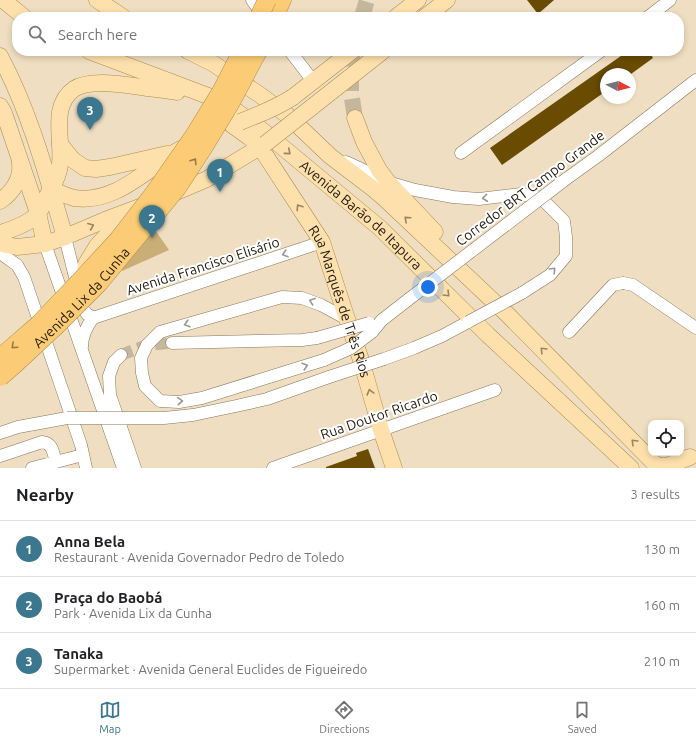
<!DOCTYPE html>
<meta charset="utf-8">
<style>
:root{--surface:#fff;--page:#f2f2f2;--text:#202124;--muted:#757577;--line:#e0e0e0;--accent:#3b778e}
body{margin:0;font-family:Ubuntu,sans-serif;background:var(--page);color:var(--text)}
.controls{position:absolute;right:12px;bottom:12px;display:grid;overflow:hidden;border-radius:8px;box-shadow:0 2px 6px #0003}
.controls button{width:36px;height:36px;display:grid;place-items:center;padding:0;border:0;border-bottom:1px solid var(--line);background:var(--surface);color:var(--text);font:20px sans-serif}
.compass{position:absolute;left:600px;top:68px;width:36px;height:36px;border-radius:50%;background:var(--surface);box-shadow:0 2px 6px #0003;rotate:97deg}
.you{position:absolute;left:428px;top:287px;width:14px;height:14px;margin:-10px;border:3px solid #fff;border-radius:50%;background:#1a73e8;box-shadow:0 0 0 6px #1a73e833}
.badge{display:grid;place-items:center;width:26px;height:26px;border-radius:50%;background:var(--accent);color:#fff;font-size:13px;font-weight:700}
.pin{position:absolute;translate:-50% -33px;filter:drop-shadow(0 1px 2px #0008)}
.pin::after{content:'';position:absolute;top:21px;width:14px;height:12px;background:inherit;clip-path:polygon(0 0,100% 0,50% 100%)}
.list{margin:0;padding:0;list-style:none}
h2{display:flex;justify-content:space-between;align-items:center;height:52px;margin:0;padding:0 16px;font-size:17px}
h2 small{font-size:13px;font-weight:400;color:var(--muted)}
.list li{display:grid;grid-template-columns:26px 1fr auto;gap:12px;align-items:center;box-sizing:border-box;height:56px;padding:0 16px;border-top:1px solid var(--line)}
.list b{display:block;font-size:15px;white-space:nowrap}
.list p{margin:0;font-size:13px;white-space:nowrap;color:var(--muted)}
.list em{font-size:13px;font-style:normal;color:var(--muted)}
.icon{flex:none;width:22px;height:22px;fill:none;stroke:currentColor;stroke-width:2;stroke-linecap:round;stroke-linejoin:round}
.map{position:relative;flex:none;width:696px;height:468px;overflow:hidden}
.search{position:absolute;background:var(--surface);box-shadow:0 2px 6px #0003;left:12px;right:12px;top:12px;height:44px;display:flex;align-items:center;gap:10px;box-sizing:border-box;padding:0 14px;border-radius:16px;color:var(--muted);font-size:15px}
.sheet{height:220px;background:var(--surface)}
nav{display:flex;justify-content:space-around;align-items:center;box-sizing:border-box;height:56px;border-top:1px solid var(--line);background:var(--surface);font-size:11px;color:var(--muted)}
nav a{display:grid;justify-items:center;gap:2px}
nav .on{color:var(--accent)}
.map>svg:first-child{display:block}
</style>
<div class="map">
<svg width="696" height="468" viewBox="0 0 696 468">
<rect width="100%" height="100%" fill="#efdec1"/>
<path fill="#caad77" d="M153,227L169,250L122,271L119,264Z"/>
<path fill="#694b02" d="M527,0H554L538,14Z
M628,51H649L653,58L631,74H606V91L502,165L490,148Z
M368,449L375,468H326V467L357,456L356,453Z"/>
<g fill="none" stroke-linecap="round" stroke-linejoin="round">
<path stroke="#c5b79d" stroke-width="12" stroke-dasharray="12 6" stroke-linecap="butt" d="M121,355L147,345L172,343"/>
<path stroke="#c5b79d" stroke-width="16" stroke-dasharray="16 8" stroke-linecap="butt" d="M362,17L367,0
M353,51L351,67V92L355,118"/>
<g stroke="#86775c" stroke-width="13">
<path id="minor" d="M252,0L264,17
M648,17L670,0
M290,51L313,81
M461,153L601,51
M346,162L391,183L415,190L453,197L479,199L521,194L541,198L564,221L566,237V256L550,275L522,293
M566,179L598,156L696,80
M65,237L83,309L87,314L93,318
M45,244L123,468
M0,253L17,265L24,277L81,445L86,468
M93,318L322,242
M372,332L382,320L409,299
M569,332L613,285L623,283L633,285L696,328
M172,343L302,340L317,338
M82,347C82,335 86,327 93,318
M121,355L114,362L109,376L110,395L135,468
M384,359L414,348L442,336L468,322
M324,360L202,398L179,402L160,401L145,386L142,373L141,358L147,345L160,332L282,297L302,298L321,305L347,319
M126,418H164L193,415L236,406L267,399L329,377
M0,433L18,427L67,418
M0,456L42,442C53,443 53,453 56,462
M32,468L83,455
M273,468L495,390"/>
</g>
<g stroke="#ae8d51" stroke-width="17">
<g id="major">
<path d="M3,0L24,17"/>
<path d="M97,0L123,17"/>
<path d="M396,17L418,0"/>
<path d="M425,17L447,0"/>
<path id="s1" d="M89,51L224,102L263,131L380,228L488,335L631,468"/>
<path d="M188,51L214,64L260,95L287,115L330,156L372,188L385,199L508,315L655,464L660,466H667L690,457"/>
<path d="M0,56C30,112 47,176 65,237"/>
<path d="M293,97L352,51"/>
<path d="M0,106L4,113L38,213L45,244"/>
<path d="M312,107L383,51"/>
<path d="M355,118L364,142L379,170L388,182L435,232"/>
<path id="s2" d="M232,125L249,137L260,147L322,242L347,319L361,360L381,430L394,468"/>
<path d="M60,144L73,160L85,168L96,169L110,167L167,154"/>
<path d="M51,189C58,192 66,196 74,198C113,204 144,172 174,153C178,150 183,148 188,146"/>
<path d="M0,201C12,193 22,179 20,163"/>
<path d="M0,233C14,229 28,224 38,214C41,209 44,203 46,198C52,187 59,176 60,164C63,139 50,106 74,89C90,78 129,85 147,88C157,89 167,90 177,92"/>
<path d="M0,243L7,245L17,247L26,246L45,244L65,237L105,220L153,202L207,179L265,144"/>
<path d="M85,276L86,264L97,246L108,234L133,216"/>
</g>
</g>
<g stroke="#ae8d51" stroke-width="19">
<path id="highway" d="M274,17L282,0"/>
</g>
<use href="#minor" stroke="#fff" stroke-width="12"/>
<use href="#major" stroke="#fde0ac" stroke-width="16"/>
<use href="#highway" stroke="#fbcc75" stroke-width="18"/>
<g stroke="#86775c" stroke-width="13" stroke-linecap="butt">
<path id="minor-bridge" d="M409,299L566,179
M468,322L522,293
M317,338L369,323
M324,360L351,348L372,332
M329,377L384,359
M67,418H126"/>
</g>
<g stroke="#ae8d51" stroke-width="17" stroke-linecap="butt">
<path id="major-bridge" d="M240,122C258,115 276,108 293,97
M265,144L312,107"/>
</g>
<g stroke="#ae8d51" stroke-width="19" stroke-linecap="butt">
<g id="highway-bridge">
<path d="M259,17L267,0"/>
<path d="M0,358L38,325L81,280L118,240L155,192L194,136L221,92L242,51"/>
<path id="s3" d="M0,377L14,365L58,324L99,283L177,188L203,148L231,102L258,51"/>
</g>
</g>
<use href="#minor-bridge" stroke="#fff" stroke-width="12"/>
<use href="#major-bridge" stroke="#fde0ac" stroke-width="16"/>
<use href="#highway-bridge" stroke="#fbcc75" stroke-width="18"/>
</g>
<defs><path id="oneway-chevron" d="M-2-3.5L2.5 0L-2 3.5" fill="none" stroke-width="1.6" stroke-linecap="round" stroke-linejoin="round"/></defs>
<g stroke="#998665">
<use href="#oneway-chevron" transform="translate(288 152) rotate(40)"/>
<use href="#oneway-chevron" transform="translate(299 207) rotate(-123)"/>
<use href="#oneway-chevron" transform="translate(407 219) rotate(-138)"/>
<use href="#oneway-chevron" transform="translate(91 226) rotate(-23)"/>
<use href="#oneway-chevron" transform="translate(447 294) rotate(45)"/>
<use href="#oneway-chevron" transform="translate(543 350) rotate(-135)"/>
<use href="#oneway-chevron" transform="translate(370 392) rotate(-105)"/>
<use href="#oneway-chevron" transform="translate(634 442) rotate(-135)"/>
</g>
<g stroke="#987b47">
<use href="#oneway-chevron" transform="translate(194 161) rotate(-57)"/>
<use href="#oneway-chevron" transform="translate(14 346) rotate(138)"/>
</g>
<g stroke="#9a9893">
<use href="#oneway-chevron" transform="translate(485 198) rotate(174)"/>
<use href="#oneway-chevron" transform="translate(285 254) rotate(162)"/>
<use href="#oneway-chevron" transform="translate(553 270) rotate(-46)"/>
<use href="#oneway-chevron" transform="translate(312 301) rotate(-160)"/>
<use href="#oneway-chevron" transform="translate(187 324) rotate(164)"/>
<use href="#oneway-chevron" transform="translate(305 366) rotate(-17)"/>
<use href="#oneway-chevron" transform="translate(180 401) rotate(-4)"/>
</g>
<g text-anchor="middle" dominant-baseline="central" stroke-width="4" stroke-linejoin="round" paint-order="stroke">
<g font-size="14" fill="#1e190e" stroke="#fff">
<text transform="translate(530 188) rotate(-37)">Corredor BRT Campo Grande</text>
<text stroke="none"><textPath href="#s1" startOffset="322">Avenida Barão de Itapura</textPath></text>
<text transform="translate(203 266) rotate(-18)">Avenida Francisco Elisário</text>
<text stroke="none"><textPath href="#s3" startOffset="114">Avenida Lix da Cunha</textPath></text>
<text stroke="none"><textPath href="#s2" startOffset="211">Rua Marquês de Três Rios</textPath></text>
<text transform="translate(379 415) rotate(-19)">Rua Doutor Ricardo</text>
</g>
</g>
</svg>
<div class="controls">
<button><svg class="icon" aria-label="locate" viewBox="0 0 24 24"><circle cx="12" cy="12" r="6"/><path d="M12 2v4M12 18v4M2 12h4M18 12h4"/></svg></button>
</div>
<svg class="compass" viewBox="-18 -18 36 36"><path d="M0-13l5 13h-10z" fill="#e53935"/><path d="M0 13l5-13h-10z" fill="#757577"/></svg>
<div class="you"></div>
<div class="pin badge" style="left:220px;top:192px">1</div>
<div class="pin badge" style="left:152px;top:238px">2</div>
<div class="pin badge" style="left:90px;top:130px">3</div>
<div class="search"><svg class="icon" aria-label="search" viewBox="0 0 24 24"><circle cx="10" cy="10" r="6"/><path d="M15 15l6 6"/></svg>Search here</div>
</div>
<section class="sheet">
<h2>Nearby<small>3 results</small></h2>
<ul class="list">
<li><span class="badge">1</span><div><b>Anna Bela</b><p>Restaurant · Avenida Governador Pedro de Toledo</p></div><em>130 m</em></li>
<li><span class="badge">2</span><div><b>Praça do Baobá</b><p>Park · Avenida Lix da Cunha</p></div><em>160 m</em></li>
<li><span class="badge">3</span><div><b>Tanaka</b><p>Supermarket · Avenida General Euclides de Figueiredo</p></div><em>210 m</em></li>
</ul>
</section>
<nav>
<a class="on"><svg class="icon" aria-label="map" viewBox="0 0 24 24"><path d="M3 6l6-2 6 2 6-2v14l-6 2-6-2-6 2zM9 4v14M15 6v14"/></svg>Map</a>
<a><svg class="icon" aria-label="directions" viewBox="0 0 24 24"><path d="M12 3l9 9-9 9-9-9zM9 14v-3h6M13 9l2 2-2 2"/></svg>Directions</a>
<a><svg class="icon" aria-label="saved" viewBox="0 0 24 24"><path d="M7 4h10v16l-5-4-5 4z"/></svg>Saved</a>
</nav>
